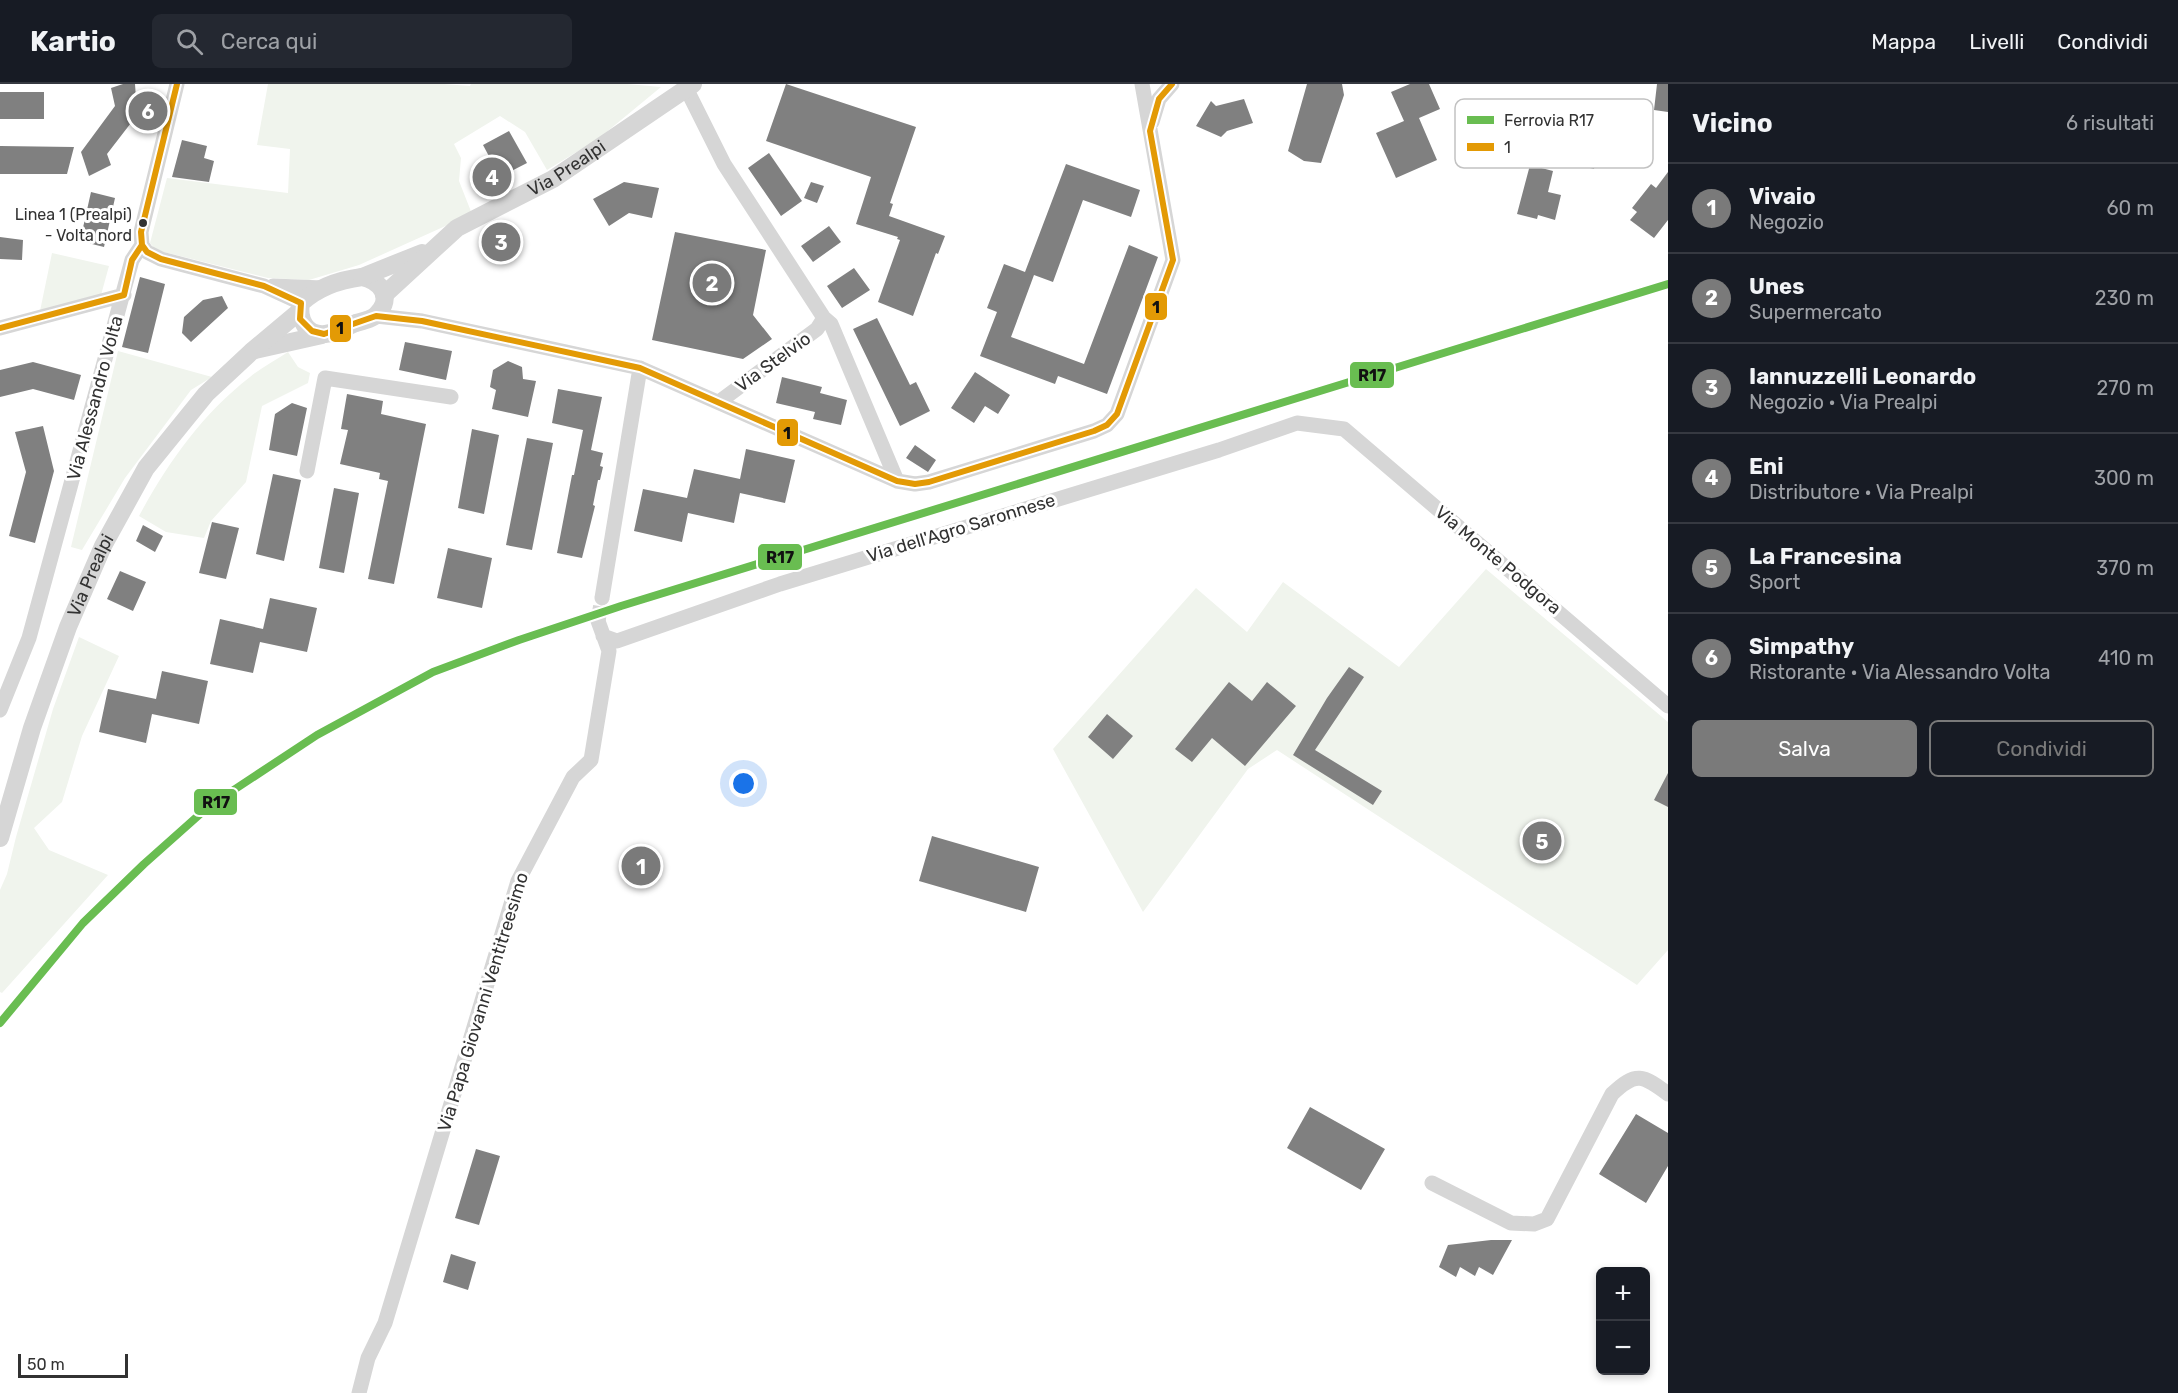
<!DOCTYPE html>
<html lang="it">
<meta charset="utf-8">
<style>
:root{--surface:#171b24;--page:#242831;--text:#f1f3f6;--muted:#9ea1a6;--line:#363941;--accent:#7a7a7a}
body{margin:0;font-family:Rubik,sans-serif;background:var(--page);color:var(--text)}
.controls{position:absolute;right:18px;bottom:18px;display:grid;overflow:hidden;border-radius:9px;box-shadow:0 3px 9px #0003}
.controls button{width:54px;height:54px;display:grid;place-items:center;padding:0;border:0;border-bottom:2px solid var(--line);background:var(--surface);color:var(--text);font:30px sans-serif}
.scale{position:absolute;left:18px;bottom:15px;width:110px;box-sizing:border-box;padding-left:6px;border:3px solid #323232;border-top:0;font-size:16px;line-height:21px;white-space:nowrap;color:#323232;-webkit-text-stroke:4px #fff;paint-order:stroke}
.you{position:absolute;left:744px;top:700px;width:21px;height:21px;margin:-15px;border:4px solid #fff;border-radius:50%;background:#1a73e8;box-shadow:0 0 0 9px #1a73e833}
.badge{display:grid;place-items:center;width:39px;height:39px;border-radius:50%;background:var(--accent);color:#fff;font-size:20px;font-weight:700}
.pin{position:absolute;translate:-50% -50%;border:3px solid #fff;box-shadow:0 2px 6px #0006}
.list{margin:0;padding:0;list-style:none}
h2{display:flex;justify-content:space-between;align-items:center;height:78px;margin:0;padding:0 24px;font-size:26px}
h2 small{font-size:20px;font-weight:400;color:var(--muted)}
.list li{display:grid;grid-template-columns:39px 1fr auto;gap:18px;align-items:center;box-sizing:border-box;height:90px;padding:0 24px;border-top:2px solid var(--line)}
.list b{display:block;font-size:22px;white-space:nowrap}
.list p{margin:0;font-size:20px;white-space:nowrap;color:var(--muted)}
.list em{font-size:20px;font-style:normal;color:var(--muted)}
.actions{display:flex;gap:12px;padding:18px 24px}
.actions a{flex:1;padding:14px 0;border:2px solid var(--accent);border-radius:9px;text-align:center;font-size:21px;color:var(--accent)}
.actions .main{background:var(--accent);color:#fff}
.icon{flex:none;width:33px;height:33px;fill:none;stroke:currentColor;stroke-width:2;stroke-linecap:round;stroke-linejoin:round}
.map{position:relative;flex:none;width:1668px;height:1309px;overflow:hidden}
header{display:flex;align-items:center;gap:36px;box-sizing:border-box;height:84px;padding:0 30px;background:var(--surface);border-bottom:2px solid var(--line)}
header strong{font-size:28px}
nav{display:flex;gap:33px;margin-inline-start:auto;font-size:21px}
.search{width:420px;height:54px;background:var(--page);display:flex;align-items:center;gap:15px;box-sizing:border-box;padding:0 21px;border-radius:9px;color:var(--muted);font-size:22px}
main{display:flex}
aside{flex:1;background:var(--surface)}
.map>svg:first-child{display:block}
</style>
<header>
<strong>Kartio</strong>
<div class="search"><svg class="icon" aria-label="search" viewBox="0 0 24 24"><circle cx="10" cy="10" r="6"/><path d="M15 15l6 6"/></svg>Cerca qui</div>
<nav><a>Mappa</a><a>Livelli</a><a>Condividi</a></nav>
</header>
<main>
<div class="map">
<svg width="1668" height="1309" viewBox="0 0 1668 1309">
<rect width="100%" height="100%" fill="#fff"/>
<path fill="#f0f4ed" d="M268,0H444L470,2L471,0H627L661,3L598,55L547,86L525,48L500,32L454,60L461,74L459,97L472,130L359,181L309,196L268,194L156,166L150,159L167,94L288,109L290,65L257,61Z
M52,169L109,182L101,211L40,227Z
M118,267L212,293L191,306L125,394L82,466L71,463Z
M288,268L298,283L310,289L308,299L262,322L246,398L211,437L204,454L166,448L139,432C167,380 202,330 250,293C262,283 276,276 288,268Z
M1486,485L1668,638V866L1637,901L1277,666L1248,685L1143,828L1053,665L1196,504L1247,548L1283,498L1399,583Z
M79,553L119,572L82,652L62,718L34,744L49,766L108,791L2,909L0,908V806L7,790L16,753L53,625Z"/>
<path fill="#808080" d="M123,0H135L136,14L153,18L147,38L134,35L107,70L111,81L89,92L81,68L115,22L111,4Z
M786,0L916,43L890,119L893,120L889,132L945,152L938,170L936,169L913,232L878,218L900,156L897,155L898,153L856,140L871,93L766,57Z
M1307,0H1342L1344,11L1321,79L1304,77L1288,67Z
M1410,0H1429L1440,25L1419,34L1437,76L1396,94L1376,49L1404,37L1391,8Z
M1657,0H1668V28L1654,26Z
M0,8H44V35H0Z
M1244,15L1253,39L1227,47L1221,53L1196,42L1211,17L1216,22Z
M1569,32L1605,40L1594,85L1569,79L1574,60L1563,57Z
M509,47L527,79L500,93L483,61Z
M182,56L207,62L204,74L214,77L209,98L172,93Z
M0,62L74,63L67,90H0Z
M769,69L802,117L781,132L748,84Z
M1066,80L1140,106L1131,133L1083,116L1053,198L1034,191L1011,253L1084,280L1129,161L1158,173L1107,310L1058,292L1055,300L980,272L997,228L987,224L1004,180L1025,188Z
M1530,81L1553,87L1548,108L1561,111L1555,136L1538,131L1537,135L1517,130Z
M1668,88V136L1654,154L1630,136L1637,128L1632,124L1651,100L1656,104Z
M624,98L659,104L652,134L629,129L609,142L593,115Z
M811,98L824,102L817,119L804,114Z
M91,108L115,114L104,163L80,157Z
M829,142L841,158L813,178L801,162Z
M504,144L515,162L498,172L487,154Z
M675,148L766,166L753,231L772,255L743,275L652,256Z
M0,153L23,156L22,176L0,175Z
M854,184L870,206L842,224L827,202Z
M140,193L165,200L148,269L122,263Z
M222,212L228,224L191,258L182,249L184,233L203,216Z
M877,234L910,301L916,298L930,327L900,342L853,245Z
M405,258L452,267L446,296L399,286Z
M508,277L522,283L523,295L536,297L528,333L492,325L496,306L490,303L493,286Z
M33,278L81,291L74,316L33,305L0,313V286Z
M975,288L1010,311L998,330L985,322L974,339L951,324Z
M782,293L822,303L820,309L847,316L841,341L813,335L815,328L776,319Z
M558,305L602,313L591,366L603,369L600,382L603,383L600,396H598L593,421L595,422L582,474L557,469L572,391H574L583,346L552,339Z
M347,310L383,317L381,330L426,340L394,500L368,495L388,397L379,395L380,389L340,380L348,346L341,345Z
M292,319L307,324L297,372L269,366L275,330Z
M43,342L54,387L35,459L9,452L26,388L15,348Z
M472,345L499,351L484,430L458,424Z
M527,354L553,359L532,466L506,461Z
M915,361L936,376L928,388L906,374Z
M746,365L795,376L785,419L740,409L734,439L688,429L682,458L634,447L643,405L687,414L694,385L740,395Z
M273,390L301,396L284,477L256,470Z
M334,404L359,409L344,489L319,484Z
M212,438L239,444L226,495L199,489Z
M143,441L163,452L155,468L136,457Z
M448,464L492,474L482,524L437,514Z
M120,487L146,498L133,527L107,515Z
M270,514L317,524L307,568L260,558L253,589L210,580L220,535L263,545Z
M1349,583L1364,593L1315,666L1382,707L1373,721L1293,671L1327,614Z
M162,587L208,597L199,640L152,630L146,659L99,648L108,605L156,615Z
M1229,598L1252,617L1267,598L1296,622L1245,682L1212,654L1192,678L1175,665Z
M1107,630L1133,652L1113,675L1088,653Z
M1668,689V723L1654,716Z
M932,752L1039,783L1026,828L919,797Z
M1310,1023L1385,1065L1361,1106L1287,1064Z
M1636,1030L1668,1049V1082L1646,1119L1599,1090Z
M476,1065L500,1072L479,1141L455,1134Z
M1491,1156H1512L1493,1191L1479,1183L1475,1192L1460,1183L1456,1193L1439,1183L1448,1161Z
M451,1170L476,1178L468,1206L443,1198Z"/>
<g fill="none" stroke-linecap="round" stroke-linejoin="round">
<path stroke="#d6d6d6" stroke-width="15" stroke-dasharray="15 8" stroke-linecap="butt" d="M598,537L602,514"/>
<path stroke="#d6d6d6" stroke-width="15" d="M687,6L724,80L824,234L831,240L897,397
M1152,38L1159,15L1172,0
M142,161L147,168L161,175L264,202L301,219
M273,202L322,204
M376,232L422,237L640,284L897,397L915,400L929,398L1094,347L1107,341L1117,330L1173,176L1142,0
M0,244L124,211
M719,318L817,245L824,234
M307,387L325,294L451,313
M602,514L640,284
M603,552L617,557L780,500L1219,366L1297,339L1344,345L1668,622
M0,626L29,554L132,176L142,161L141,148L177,0
M1432,1099L1511,1139L1534,1140L1547,1135L1612,1010C1636,987 1643,991 1668,1010
M359,1309L368,1274L385,1239L518,797L573,693L591,676L609,567L598,537"/>
<g stroke="#d6d6d6" stroke-width="18">
<path d="M362,193C380,197 394,213 377,230C373,235 363,237 356,239C346,243 336,249 325,250C306,252 298,235 301,219C318,203 339,196 362,193Z"/>
<path d="M362,193L422,169"/>
<path id="s1" d="M384,211L457,144L553,95L693,0"/>
<path d="M255,266L322,251"/>
<path id="s2" d="M0,754L32,644L68,543L103,462L146,384L206,310L251,268L300,227"/>
</g>
<g stroke="#fff" stroke-width="10">
<path id="bus-1" d="M142,161L147,168L161,175L264,202L301,219L300,235L312,247L324,250L376,232L422,237L640,284L897,397L915,400L929,398L1094,347L1107,341L1117,330L1173,176L1150,47L1159,15L1172,0
M0,244L124,211L132,176L142,161L141,148L177,0"/>
</g>
<use href="#bus-1" stroke="#e39a05" stroke-width="6"/>
<g stroke="#fff" stroke-width="12">
<path id="rail-1" d="M0,939L83,839L144,780L208,723L317,651L433,588L519,556L621,522L1668,200"/>
</g>
<use href="#rail-1" stroke="#69bd51" stroke-width="8"/>
</g>
<circle fill="#323232" stroke="#fff" stroke-width="2" cx="143" cy="139" r="5"/>
<g text-anchor="middle" dominant-baseline="central" stroke-width="6" stroke-linejoin="round" paint-order="stroke">
<g font-size="16" fill="#323232" stroke="#fff" text-anchor="end">
<text x="132" y="130">Linea 1 (Prealpi)<tspan x="132" dy="21">- Volta nord</tspan></text>
</g>
<g font-size="18" fill="#323232" stroke="#fff">
<text stroke="none"><textPath href="#s1" startOffset="224">Via Prealpi</textPath></text>
<text transform="translate(773 278) rotate(-36)">Via Stelvio</text>
<text transform="translate(95 314) rotate(-75)">Via Alessandro Volta</text>
<text transform="translate(961 444) rotate(-17)">Via dell'Agro Saronnese</text>
<text transform="translate(1498 476) rotate(40)">Via Monte Podgora</text>
<text stroke="none"><textPath href="#s2" startOffset="278">Via Prealpi</textPath></text>
<text transform="translate(483 918) rotate(-73)">Via Papa Giovanni Ventitreesimo</text>
</g>
</g>
<rect x="1455" y="15" width="198" height="69" rx="9" fill="#fff" stroke="#c2c2c2" stroke-width="1.5"/>
<rect x="1467" y="32" width="27" height="8" fill="#69bd51"/>
<rect x="1467" y="59" width="27" height="8" fill="#e39a05"/>
<g font-size="16" fill="#323232">
<text x="1504" y="42">Ferrovia R17</text>
<text x="1504" y="69">1</text>
</g>
<g stroke="#fff" stroke-width="2">
<rect x="1144" y="208" width="24" height="29" rx="6" fill="#e39a05"/>
<rect x="329" y="230" width="23" height="29" rx="6" fill="#e39a05"/>
<rect x="1349" y="277" width="46" height="28" rx="6" fill="#69bd51"/>
<rect x="776" y="334" width="23" height="29" rx="6" fill="#e39a05"/>
<rect x="757" y="459" width="46" height="28" rx="6" fill="#69bd51"/>
<rect x="193" y="704" width="45" height="28" rx="6" fill="#69bd51"/>
</g>
<g font-size="16" text-anchor="middle" font-weight="bold" fill="#111">
<text x="1156" y="229">1</text>
<text x="340" y="250">1</text>
<text x="1372" y="297">R17</text>
<text x="787" y="355">1</text>
<text x="780" y="479">R17</text>
<text x="216" y="724">R17</text>
</g>
</svg>
<div class="controls">
<button>+</button>
<button>−</button>
</div>
<div class="scale">50 m</div>
<div class="you"></div>
<div class="pin badge" style="left:641px;top:782px">1</div>
<div class="pin badge" style="left:712px;top:199px">2</div>
<div class="pin badge" style="left:501px;top:158px">3</div>
<div class="pin badge" style="left:492px;top:93px">4</div>
<div class="pin badge" style="left:1542px;top:757px">5</div>
<div class="pin badge" style="left:148px;top:27px">6</div>
</div>
<aside>
<h2>Vicino<small>6 risultati</small></h2>
<ul class="list">
<li><span class="badge">1</span><div><b>Vivaio</b><p>Negozio</p></div><em>60 m</em></li>
<li><span class="badge">2</span><div><b>Unes</b><p>Supermercato</p></div><em>230 m</em></li>
<li><span class="badge">3</span><div><b>Iannuzzelli Leonardo</b><p>Negozio · Via Prealpi</p></div><em>270 m</em></li>
<li><span class="badge">4</span><div><b>Eni</b><p>Distributore · Via Prealpi</p></div><em>300 m</em></li>
<li><span class="badge">5</span><div><b>La Francesina</b><p>Sport</p></div><em>370 m</em></li>
<li><span class="badge">6</span><div><b>Simpathy</b><p>Ristorante · Via Alessandro Volta</p></div><em>410 m</em></li>
</ul>
<div class="actions"><a class="main">Salva</a><a>Condividi</a></div>
</aside>
</main>
